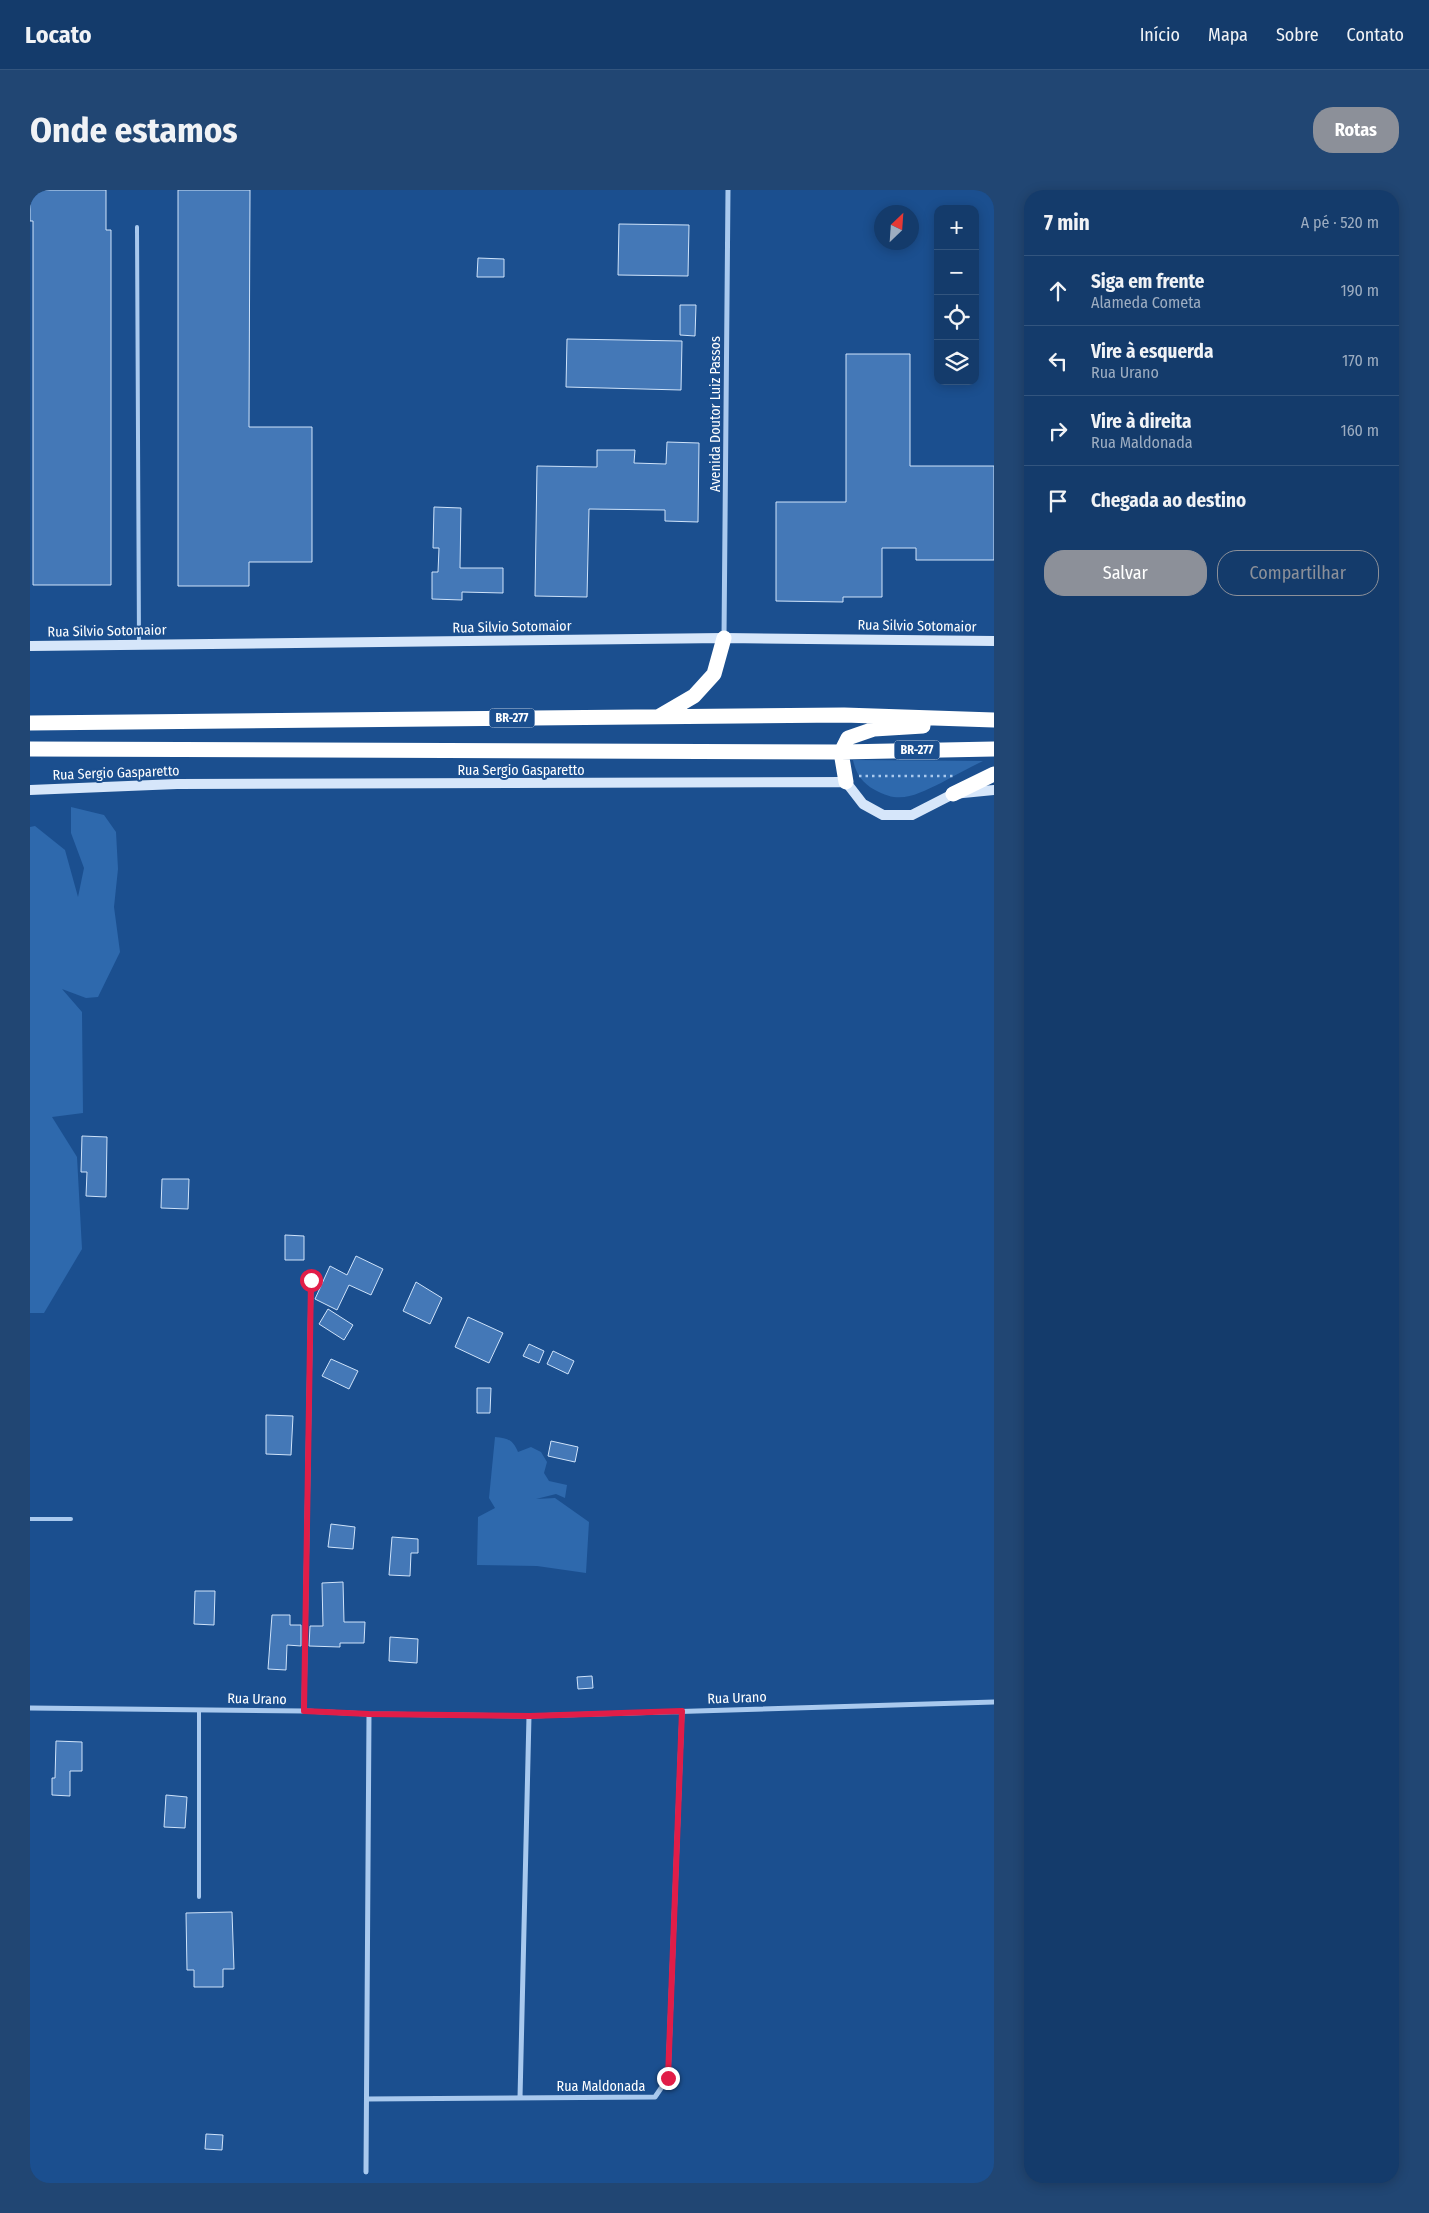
<!DOCTYPE html>
<html lang="pt">
<meta charset="utf-8">
<style>
:root{--surface:#143b6b;--page:#214673;--text:#f1f3f6;--muted:#9dadc1;--line:#33557e;--accent:#8c9099}
body{margin:0;font-family:"Fira Sans Condensed",sans-serif;background:var(--page);color:var(--text)}
.controls{position:absolute;right:15px;top:15px;display:grid;overflow:hidden;border-radius:10px;box-shadow:0 2px 12px #0003}
.controls button{width:45px;height:45px;display:grid;place-items:center;padding:0;border:0;border-bottom:1px solid var(--line);background:var(--surface);color:var(--text);font:25px sans-serif}
.compass{position:absolute;left:844px;top:15px;width:45px;height:45px;border-radius:50%;background:var(--surface);box-shadow:0 2px 12px #0003;rotate:25deg}
.stop{position:absolute;width:15px;height:15px;margin:-11px;border:4px solid #e11d48;border-radius:50%;background:#fff}
.stop.end{background:#e11d48;border-color:#fff;box-shadow:0 1px 5px #0008}
.list{margin:0;padding:0;list-style:none}
h2{display:flex;justify-content:space-between;align-items:center;height:65px;margin:0;padding:0 20px;font-size:21px}
h2 small{font-size:16px;font-weight:400;color:var(--muted)}
.list li{display:grid;grid-template-columns:32px 1fr auto;gap:15px;align-items:center;box-sizing:border-box;height:70px;padding:0 20px;border-top:1px solid var(--line)}
.list b{display:block;font-size:19px;white-space:nowrap}
.list p{margin:0;font-size:16px;white-space:nowrap;color:var(--muted)}
.list em{font-size:16px;font-style:normal;color:var(--muted)}
.actions{display:flex;gap:10px;padding:15px 20px}
.actions a{flex:1;padding:11px 0;border:1px solid var(--accent);border-radius:20px;text-align:center;font-size:18px;color:var(--accent)}
.actions .main{background:var(--accent);color:#fff}
.icon{flex:none;width:28px;height:28px;fill:none;stroke:currentColor;stroke-width:2;stroke-linecap:round;stroke-linejoin:round}
.map{position:relative;flex:none;width:964px;height:1993px;overflow:hidden;border-radius:20px}
header{display:flex;align-items:center;gap:30px;box-sizing:border-box;height:70px;padding:0 25px;background:var(--surface);border-bottom:1px solid var(--line)}
header strong{font-size:24px}
nav{display:flex;gap:28px;margin-inline-start:auto;font-size:18px}
.intro{display:flex;align-items:center;justify-content:space-between;box-sizing:border-box;height:120px;padding:0 30px}
h1{margin:0;font-size:35px}
.button{padding:12px 22px;border-radius:20px;background:var(--accent);color:#fff;font-size:18px;font-weight:700}
main{display:flex;gap:30px;padding:0 30px}
aside{flex:1;background:var(--surface);border-radius:20px;box-shadow:0 2px 12px #0003}
.map>svg:first-child{display:block}
</style>
<header>
<strong>Locato</strong>
<nav><a>Início</a><a>Mapa</a><a>Sobre</a><a>Contato</a></nav>
</header>
<div class="intro"><h1>Onde estamos</h1><a class="button">Rotas</a></div>
<main>
<div class="map">
<svg width="964" height="1993" viewBox="0 0 964 1993">
<rect width="100%" height="100%" fill="#1b4f8f"/>
<path fill="#2e69ad" d="M823,570L953,571C939,578 925,585 911,593C887,604 871,615 845,600C832,593 826,584 823,570Z
M41,617L74,625L86,642L88,679L84,717L90,762L68,807L56,808L32,799L52,822L53,923L22,927L47,967L52,1059L14,1123H0V637L5,636L35,660L48,707L54,678L41,643Z
M465,1247C478,1248 483,1250 488,1262L501,1257L511,1262L517,1272L514,1283L519,1291L537,1295L535,1308L526,1304L506,1309L525,1308L559,1332L556,1383L507,1376L447,1375L448,1327L465,1318L459,1308Z"/>
<path fill="#4478b7" stroke="#cfe3fa" d="M0,0H76V40H81V395H3V31H0Z
M148,0H220L219,237H282V372H219V396H148Z
M589,34L659,35L658,86L588,85Z
M448,68L474,69V87H447Z
M650,115H666L665,146L650,145Z
M537,149L652,151L651,200L536,197Z
M816,164H880V276H964V370H886V358H852V407H813V412L746,411V312H816Z
M637,252L669,253L668,332L635,331V320L559,319L557,407L505,406L507,276L567,277V260H605L604,273L636,274Z
M404,317L431,318L430,378H473V403L432,402V410L402,409V382H408L409,358H403Z
M52,946L77,947L76,1007L56,1006L57,982H51Z
M132,989H159L158,1019L131,1018Z
M255,1045L274,1046V1070H255Z
M326,1066L353,1079L341,1105L319,1095L307,1120L285,1109L300,1076L317,1085Z
M386,1092L412,1108L400,1134L373,1121Z
M298,1119L323,1135L314,1150L289,1134Z
M438,1127L473,1143L459,1173L425,1157Z
M499,1154L514,1161L509,1173L493,1166Z
M523,1161L544,1171L538,1184L517,1174Z
M301,1169L328,1181L319,1199L292,1186Z
M447,1198H461L460,1223H447Z
M236,1225L263,1226L261,1265L236,1264Z
M521,1251L548,1257L545,1272L518,1266Z
M301,1334L325,1337L323,1359L298,1357Z
M362,1347L388,1349V1363H381L380,1386L359,1385Z
M313,1392L314,1432H335L334,1453H310V1457L279,1456L280,1436H293L292,1393Z
M165,1401H185L184,1435L164,1434Z
M242,1425H260V1435H271V1456L257,1455L256,1480L238,1479Z
M360,1447L388,1449L387,1473L359,1471Z
M562,1486L563,1498L548,1499L547,1487Z
M26,1551L52,1552V1581H40V1606L22,1605V1588H25Z
M136,1605L157,1607L155,1638L134,1637Z
M202,1722L204,1779H193V1797H164V1780H157L156,1723Z
M176,1944L193,1945L192,1960L175,1959Z"/>
<g fill="none" stroke-linecap="round" stroke-linejoin="round">
<path stroke="#a9c9ee" stroke-width="2.5" stroke-dasharray="2.5 4" stroke-linecap="butt" d="M829,586H926"/>
<path stroke="#a9c9ee" stroke-width="4" d="M107,37L109,453
M0,1329H41
M169,1707V1520"/>
<path stroke="#a9c9ee" stroke-width="5" d="M694,447L698,0
M0,1518L274,1521L339,1524L499,1526L964,1512
M274,1521L281,1090
M490,1908L499,1526
M337,1909L625,1907L638,1888L652,1521
M336,1982L339,1524"/>
<path stroke="#d6e6fa" stroke-width="10" d="M0,456L694,448L964,451
M0,600L147,594L816,592L833,614L853,625H882L923,604L964,600"/>
<path stroke="#fff" stroke-width="15" d="M628,527L664,506L684,484L694,448
M0,533L814,525L964,530
M0,559L811,562L964,559
M816,592L811,562L818,548L844,539L893,536
M923,604L964,584"/>
</g>
<g fill="none" stroke-linecap="round" stroke-linejoin="round">
<path stroke="#e11d48" stroke-width="6" d="M281,1090L274,1521L339,1524L500,1526L652,1521L638,1888"/>
</g>
<g text-anchor="middle" dominant-baseline="central" stroke-width="4" stroke-linejoin="round" paint-order="stroke">
<g fill="#1b4f8f" stroke="#bbcadd" stroke-width="1">
<rect x="459.5" y="518.5" width="45" height="19" rx="4"/>
<rect x="864.5" y="550.5" width="45" height="19" rx="4"/>
</g>
<g font-size="12" font-weight="bold" fill="#fff">
<text x="482" y="528">BR-277</text>
<text x="887" y="560">BR-277</text>
</g>
<g font-size="14" fill="#fff" stroke="#1b4f8f">
<text transform="translate(685 224) rotate(-90)">Avenida Doutor Luiz Passos</text>
<text transform="translate(887 436) rotate(1)">Rua Silvio Sotomaior</text>
<text transform="translate(482 437) rotate(-1)">Rua Silvio Sotomaior</text>
<text transform="translate(77 441) rotate(-1)">Rua Silvio Sotomaior</text>
<text x="491" y="580">Rua Sergio Gasparetto</text>
<text transform="translate(86 583) rotate(-2)">Rua Sergio Gasparetto</text>
<text transform="translate(707 1508) rotate(-2)">Rua Urano</text>
<text transform="translate(227 1509) rotate(1)">Rua Urano</text>
<text x="571" y="1896">Rua Maldonada</text>
</g>
</g>
</svg>
<div class="controls">
<button>+</button>
<button>−</button>
<button><svg class="icon" aria-label="locate" viewBox="0 0 24 24"><circle cx="12" cy="12" r="6"/><path d="M12 2v4M12 18v4M2 12h4M18 12h4"/></svg></button>
<button><svg class="icon" aria-label="layers" viewBox="0 0 24 24"><path d="M12 4l9 5-9 5-9-5zM3 14l9 5 9-5"/></svg></button>
</div>
<svg class="compass" viewBox="-18 -18 36 36"><path d="M0-13l5 13h-10z" fill="#e53935"/><path d="M0 13l5-13h-10z" fill="#9dadc1"/></svg>
<div class="stop" style="left:281px;top:1090px"></div>
<div class="stop end" style="left:638px;top:1888px"></div>
</div>
<aside>
<h2>7 min<small>A pé · 520 m</small></h2>
<ul class="list">
<li><svg class="icon" aria-label="ahead" viewBox="0 0 24 24"><path d="M12 20V5M6 11l6-6 6 6"/></svg><div><b>Siga em frente</b><p>Alameda Cometa</p></div><em>190 m</em></li>
<li><svg class="icon" aria-label="left" viewBox="0 0 24 24"><path d="M17 20v-9H6M10 6l-5 5 5 5"/></svg><div><b>Vire à esquerda</b><p>Rua Urano</p></div><em>170 m</em></li>
<li><svg class="icon" aria-label="right" viewBox="0 0 24 24"><path d="M7 20v-9h11M14 6l5 5-5 5"/></svg><div><b>Vire à direita</b><p>Rua Maldonada</p></div><em>160 m</em></li>
<li><svg class="icon" aria-label="arrive" viewBox="0 0 24 24"><path d="M6 21V4h12l-3 4 3 4H6"/></svg><div><b>Chegada ao destino</b></div></li>
</ul>
<div class="actions"><a class="main">Salvar</a><a>Compartilhar</a></div>
</aside>
</main>
